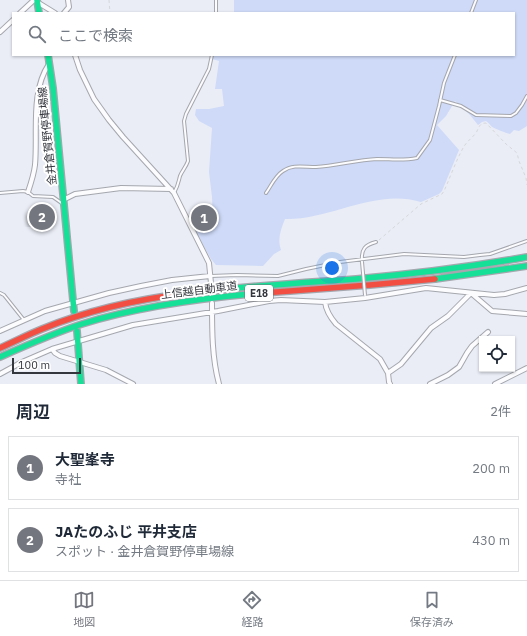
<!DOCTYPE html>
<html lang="ja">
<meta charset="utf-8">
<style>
:root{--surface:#fff;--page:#f6f6f7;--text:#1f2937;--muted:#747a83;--line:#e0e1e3;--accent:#73767e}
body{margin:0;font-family:"IBM Plex Sans","Noto Sans JP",sans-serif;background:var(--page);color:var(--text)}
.controls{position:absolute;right:12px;bottom:12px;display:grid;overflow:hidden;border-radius:0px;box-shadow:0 1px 3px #0004}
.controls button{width:36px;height:36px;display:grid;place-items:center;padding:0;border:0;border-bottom:1px solid var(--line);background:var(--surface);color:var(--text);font:20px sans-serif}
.scale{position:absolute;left:12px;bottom:10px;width:69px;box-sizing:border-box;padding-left:4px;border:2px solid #33363d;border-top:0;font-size:11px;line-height:14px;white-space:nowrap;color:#33363d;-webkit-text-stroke:3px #fff;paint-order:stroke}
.you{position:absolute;left:332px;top:268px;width:14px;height:14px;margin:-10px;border:3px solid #fff;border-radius:50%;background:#1a73e8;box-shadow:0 0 0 6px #1a73e833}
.badge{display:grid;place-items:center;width:26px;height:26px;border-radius:50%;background:var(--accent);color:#fff;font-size:13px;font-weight:700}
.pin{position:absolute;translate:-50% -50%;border:2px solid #fff;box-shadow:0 1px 4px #0006}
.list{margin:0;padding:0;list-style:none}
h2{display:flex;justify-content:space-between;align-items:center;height:52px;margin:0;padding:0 16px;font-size:17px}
h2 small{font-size:13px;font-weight:400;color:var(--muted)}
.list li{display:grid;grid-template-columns:26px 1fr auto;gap:12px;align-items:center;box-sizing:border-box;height:64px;margin:0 8px 8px;padding:0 8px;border:1px solid var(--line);border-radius:0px}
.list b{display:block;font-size:15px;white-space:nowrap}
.list p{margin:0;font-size:13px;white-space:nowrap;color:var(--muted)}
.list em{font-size:13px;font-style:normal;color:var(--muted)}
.icon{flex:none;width:22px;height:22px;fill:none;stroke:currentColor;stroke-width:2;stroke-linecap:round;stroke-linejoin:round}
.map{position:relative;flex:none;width:527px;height:384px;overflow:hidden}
.search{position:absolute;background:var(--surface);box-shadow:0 1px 3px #0004;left:12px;right:12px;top:12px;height:44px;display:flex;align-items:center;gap:10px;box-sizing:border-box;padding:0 14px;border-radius:0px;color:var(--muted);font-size:15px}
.sheet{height:196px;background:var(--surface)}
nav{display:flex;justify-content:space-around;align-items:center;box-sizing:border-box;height:56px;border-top:1px solid var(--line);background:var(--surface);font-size:11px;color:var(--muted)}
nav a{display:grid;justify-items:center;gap:2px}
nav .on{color:var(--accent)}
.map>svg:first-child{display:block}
</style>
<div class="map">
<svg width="527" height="384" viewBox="0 0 527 384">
<defs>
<filter id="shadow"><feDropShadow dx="-2" dy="2" stdDeviation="2" flood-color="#0004"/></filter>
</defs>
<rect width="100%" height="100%" fill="#eaedf6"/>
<path fill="#cedaf8" d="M234,0H527V126L519,131L514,130L510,134C506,133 495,129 491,126C490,124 488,123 486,121L482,122L478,125L470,115L455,101L446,116L437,125L459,150L442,191L439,194L421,202C375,188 331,220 285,219C281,229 277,239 281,250L274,254L263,266L216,265L211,259L195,230L213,225L212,197L209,172L212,128L199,121L195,115L196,109H209L224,106L222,89H215L219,61L212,59L213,55H514V13H234Z"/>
<path fill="#aaacb3" filter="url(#shadow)" d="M54,210L55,222L30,225L28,212Z
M209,213L210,222L200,224L198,214Z"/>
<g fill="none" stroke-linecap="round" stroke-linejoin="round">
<g stroke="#a5a7ae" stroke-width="4">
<path id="lane" d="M216,13V0
M471,13L476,0
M440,100L461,106L476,115L511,116L516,113L522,105L527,96
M0,193L23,191L28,192L33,196L53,197L63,204
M174,193C178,186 178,184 180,176C182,171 186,167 188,161L184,121L186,114L209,69L212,55
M266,193C271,186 275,176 283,171C293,164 304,167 316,167C336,166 356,160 377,159C391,159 402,161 417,158L430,140L439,106L444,83L455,55
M362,261C361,249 365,245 376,242
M211,276L237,275L278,276L306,269L340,262L404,254L464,257L480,255L490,254L527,241
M0,293L4,295L24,320"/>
</g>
<g stroke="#a5a7ae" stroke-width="6">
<path id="street" d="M37,2L55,13
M20,13L34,0
M64,13L69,7L68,0
M0,32L13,20
M75,55L80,70L94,99L109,120L123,137L174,193L209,263L211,283
M28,192C31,183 34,174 35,165C38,133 30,92 49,64
M63,200L75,194L121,188L171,189
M471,293L492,311L527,314
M325,302C326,311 330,317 336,324L380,359L388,373L389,382L390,384
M212,303C212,331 212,358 219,384
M0,331L45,311L109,293L141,286L172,280L210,276
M52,349L55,353L60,356L106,370L133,384
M388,373L401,364L431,328L448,316L471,293
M0,374L22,362L52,349L133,325L218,311L269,301L281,300L325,302L365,298L426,288L494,295L505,294L527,288
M430,384L448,375L459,367L467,353L472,346L488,332
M495,384L527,368"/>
</g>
<g stroke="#a5a7ae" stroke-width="8">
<path id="fast" d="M37,0L39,13
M48,55L53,88L74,311
M435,279L527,266
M189,293C245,286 300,283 356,279C413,274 470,267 527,257
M77,331L81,384
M0,357C27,345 54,333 82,324C140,306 202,298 263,293"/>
</g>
<g stroke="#a5a7ae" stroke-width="8">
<path id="jam" d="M263,293L370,285L435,279
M0,348C14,342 27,335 42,329C88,310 139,299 189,293"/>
</g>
<path stroke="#d6d7da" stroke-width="1" stroke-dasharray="3 3" stroke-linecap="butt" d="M109,0L110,13
M40,136L53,135
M379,240L421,204L442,194L444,191C450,178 455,163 462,150C465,143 471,139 476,133C479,128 479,123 486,123L506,144L517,153L519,161L526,178L527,185"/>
<use href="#lane" stroke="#fcfcfe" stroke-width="2"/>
<use href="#street" stroke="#fcfcfe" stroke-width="4"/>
<use href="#fast" stroke="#16e098" stroke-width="5.5"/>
<use href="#jam" stroke="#f24e42" stroke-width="5.5"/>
<g stroke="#a5a7ae" stroke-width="4" stroke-linecap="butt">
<path id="lane-bridge" d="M362,262L365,295"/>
</g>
<use href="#lane-bridge" stroke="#fcfcfe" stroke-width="2"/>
</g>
<g text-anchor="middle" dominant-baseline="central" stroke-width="4" stroke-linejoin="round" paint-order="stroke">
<rect fill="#fff" stroke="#707277" stroke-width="1" x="245" y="285" width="28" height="16" rx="3"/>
<g font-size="10" font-weight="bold" fill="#33363d">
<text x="259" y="293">E18</text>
</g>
<g font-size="11" fill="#33363d" stroke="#fff">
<text transform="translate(47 136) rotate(-96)">金井倉賀野停車場線</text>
<text transform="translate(199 290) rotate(-7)">上信越自動車道</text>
</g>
</g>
</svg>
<div class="controls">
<button><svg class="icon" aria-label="locate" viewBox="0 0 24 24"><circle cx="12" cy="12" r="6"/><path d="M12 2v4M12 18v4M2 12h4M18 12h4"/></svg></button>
</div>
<div class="scale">100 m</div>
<div class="you"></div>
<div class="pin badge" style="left:204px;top:218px">1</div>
<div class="pin badge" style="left:42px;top:217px">2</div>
<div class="search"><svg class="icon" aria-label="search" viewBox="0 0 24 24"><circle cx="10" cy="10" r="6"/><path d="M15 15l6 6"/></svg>ここで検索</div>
</div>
<section class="sheet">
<h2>周辺<small>2件</small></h2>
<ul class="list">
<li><span class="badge">1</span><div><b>大聖峯寺</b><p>寺社</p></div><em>200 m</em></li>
<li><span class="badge">2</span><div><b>JAたのふじ 平井支店</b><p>スポット · 金井倉賀野停車場線</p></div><em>430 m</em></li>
</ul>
</section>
<nav>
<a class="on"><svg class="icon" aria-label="map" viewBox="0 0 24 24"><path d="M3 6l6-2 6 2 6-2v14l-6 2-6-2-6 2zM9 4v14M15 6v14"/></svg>地図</a>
<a><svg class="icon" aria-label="directions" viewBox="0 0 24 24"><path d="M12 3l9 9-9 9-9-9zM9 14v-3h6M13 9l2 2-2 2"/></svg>経路</a>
<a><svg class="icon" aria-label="saved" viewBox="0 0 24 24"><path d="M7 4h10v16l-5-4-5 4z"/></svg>保存済み</a>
</nav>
